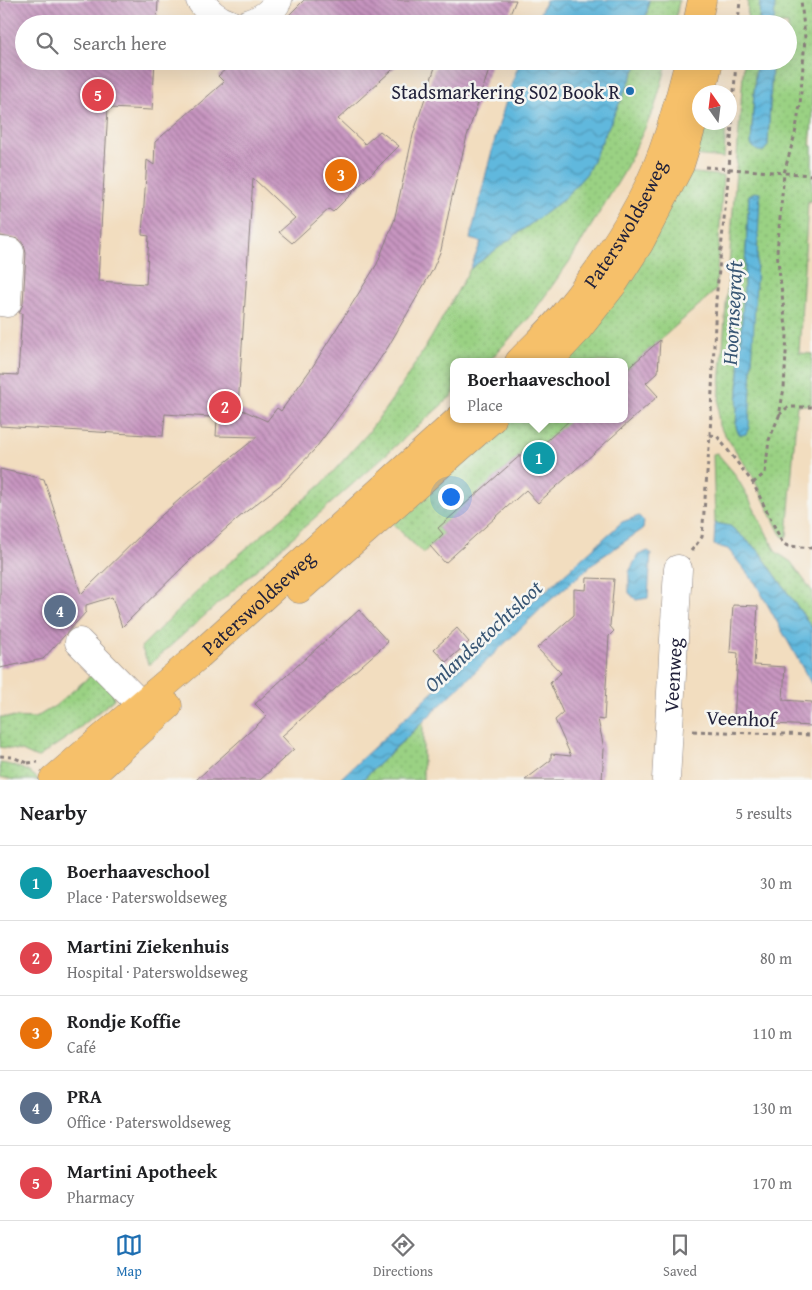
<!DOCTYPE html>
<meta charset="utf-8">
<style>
:root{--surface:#fff;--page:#f6f6f6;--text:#202124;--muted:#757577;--line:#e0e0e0;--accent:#1f6fb2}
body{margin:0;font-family:"Gentium Book Plus",serif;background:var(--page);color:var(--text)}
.compass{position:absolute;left:692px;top:85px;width:45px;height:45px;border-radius:50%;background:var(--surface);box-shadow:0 5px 20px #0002;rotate:346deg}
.you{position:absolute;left:450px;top:496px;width:18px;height:18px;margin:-12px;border:4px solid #fff;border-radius:50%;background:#1a73e8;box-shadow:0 0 0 8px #1a73e833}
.badge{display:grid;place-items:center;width:32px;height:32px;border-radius:50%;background:var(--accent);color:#fff;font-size:16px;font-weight:700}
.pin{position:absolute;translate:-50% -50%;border:2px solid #fff;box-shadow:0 1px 5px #0006}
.popup{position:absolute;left:450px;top:358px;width:178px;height:65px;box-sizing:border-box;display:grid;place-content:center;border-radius:10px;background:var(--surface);filter:drop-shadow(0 1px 4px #0005);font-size:16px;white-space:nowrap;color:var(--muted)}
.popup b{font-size:19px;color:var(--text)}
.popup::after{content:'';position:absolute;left:50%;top:100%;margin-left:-10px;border:10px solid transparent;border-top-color:var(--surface)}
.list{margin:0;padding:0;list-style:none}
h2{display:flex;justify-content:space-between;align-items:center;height:65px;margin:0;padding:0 20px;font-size:21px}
h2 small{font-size:16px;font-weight:400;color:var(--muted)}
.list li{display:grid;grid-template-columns:32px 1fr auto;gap:15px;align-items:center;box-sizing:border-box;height:75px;padding:0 20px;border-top:1px solid var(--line)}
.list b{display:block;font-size:19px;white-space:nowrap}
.list p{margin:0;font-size:16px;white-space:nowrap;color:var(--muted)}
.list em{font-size:16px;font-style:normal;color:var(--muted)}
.icon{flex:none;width:28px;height:28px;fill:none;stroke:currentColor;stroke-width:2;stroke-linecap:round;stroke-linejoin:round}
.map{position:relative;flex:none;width:812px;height:780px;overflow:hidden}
.search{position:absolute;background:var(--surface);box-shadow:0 5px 20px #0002;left:15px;right:15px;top:15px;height:55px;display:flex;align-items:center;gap:12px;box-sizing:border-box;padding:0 18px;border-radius:28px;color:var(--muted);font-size:19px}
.sheet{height:440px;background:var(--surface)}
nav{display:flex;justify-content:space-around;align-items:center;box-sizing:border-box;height:70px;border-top:1px solid var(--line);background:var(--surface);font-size:14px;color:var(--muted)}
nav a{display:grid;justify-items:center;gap:2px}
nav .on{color:var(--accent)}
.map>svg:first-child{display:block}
</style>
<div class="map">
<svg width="812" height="780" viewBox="0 0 812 780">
<defs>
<pattern id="grass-dots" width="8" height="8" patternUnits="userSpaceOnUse" patternTransform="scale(1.25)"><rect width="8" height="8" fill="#9ad183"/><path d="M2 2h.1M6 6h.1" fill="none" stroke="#84b372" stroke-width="1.8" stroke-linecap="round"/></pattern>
<pattern id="water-waves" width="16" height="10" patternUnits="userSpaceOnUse" patternTransform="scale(1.25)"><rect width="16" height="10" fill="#60b8dd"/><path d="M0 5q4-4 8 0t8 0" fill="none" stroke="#4f95b4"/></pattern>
<pattern id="building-back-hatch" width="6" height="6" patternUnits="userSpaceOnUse" patternTransform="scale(1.25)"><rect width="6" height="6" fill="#c795c0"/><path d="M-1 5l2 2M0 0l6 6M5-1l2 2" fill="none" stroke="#a1799d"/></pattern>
</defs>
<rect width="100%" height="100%" fill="#f6f6f2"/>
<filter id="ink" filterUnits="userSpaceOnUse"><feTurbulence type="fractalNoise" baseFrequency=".02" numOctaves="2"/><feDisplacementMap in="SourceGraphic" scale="10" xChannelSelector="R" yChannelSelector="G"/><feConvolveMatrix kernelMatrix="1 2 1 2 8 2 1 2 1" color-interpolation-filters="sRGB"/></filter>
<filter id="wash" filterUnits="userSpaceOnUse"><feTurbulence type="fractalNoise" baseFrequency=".0096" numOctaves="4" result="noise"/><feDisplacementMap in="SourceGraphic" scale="20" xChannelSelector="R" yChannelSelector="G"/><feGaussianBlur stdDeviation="1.12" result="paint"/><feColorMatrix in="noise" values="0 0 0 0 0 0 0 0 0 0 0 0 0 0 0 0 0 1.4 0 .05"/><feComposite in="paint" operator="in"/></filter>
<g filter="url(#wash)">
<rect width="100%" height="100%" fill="#f2ddbf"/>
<path fill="url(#grass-dots)" stroke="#5e7a5f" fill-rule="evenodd" d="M649,0H679L675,24H645Z
M748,0H760L759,24H747Z
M775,0H812V120L810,146H812V201H808L799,353L812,354L811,405H797L787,537H783L780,533L752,475L719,426L718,415L744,61H756L751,144L768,145L772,61H788V24H774ZM755,192L760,194L738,433L736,426L749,195Z
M639,61H668L654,109L623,174L569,262L530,317L488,362H454V394L149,665L141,647L209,580L322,484L368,433L400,388L431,338L470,269L564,199L587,173Z
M707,123H726L724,158L693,155Z
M686,172L723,176L716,290L624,372V362H567L592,333Z
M507,419H572L530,457L524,452L439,528L444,534L423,553L393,524Z
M717,453L734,473L747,495L776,552L791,562L812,591V628L758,550L730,526L715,523L713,454Z
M96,671L112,689L114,699L71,735L37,758L22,751L0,747V717L35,718L55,706Z
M423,722V780H362Z
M0,763C15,765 28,769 39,780H15L0,777Z"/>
<path fill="url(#water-waves)" stroke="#416d8c" d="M546,0H649L645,24H535Z
M760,0H775L774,24H759Z
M520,61H639L587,173L564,199L470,269L481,242L470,239C485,179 498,118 520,61Z
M756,61H772L768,145L764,151C757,152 755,150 751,144Z
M755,192L760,193V197L749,428L746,434L741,435L738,433L736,426L749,195Z
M639,516L644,521L643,529L599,559L547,603L362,780H339L518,612L549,588L622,522Z
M715,523L730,526L758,550L812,628V685L756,584L728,549L714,545Z
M648,551L651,553L648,598L636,600L629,593V572L638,555Z"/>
<g id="blocks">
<path fill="url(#building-back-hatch)" d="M0,0H158L157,24H24V61H155L152,110L108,108L98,281L146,284L149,236L142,235L147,160L154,165L155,142L224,82L218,76L235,61H402L338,119L365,144L380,131L399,146L333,212L329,209L292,243L279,232L295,218L253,178L238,408L267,421L277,408L281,411L313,366L377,264L394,221L413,135L437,61H492L467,136L451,201L441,250L432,271L388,347L361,387L315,449L283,483L243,514L191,559L122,627L112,597L86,605V612L43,659L0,668V469L44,479L81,594L154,522L189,491L257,437L216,436L217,419L210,418V417L165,414L163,436L0,426V374L18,375L22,313H19L23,304L26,253L24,245L19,239L0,236Z
M304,0H516L506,24H448L450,19L444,24H280Z
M660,340L658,372L646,383L658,396L538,503L526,490L445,563L430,546L443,534L438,528L524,452L529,457L571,419H624V372Z
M587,578L614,579L610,626L614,631L609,636L604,720L598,719L604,749L602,780H525L551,760V754L571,756L555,720L563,713L550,683L561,673L537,648L574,615V589L586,590Z
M733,605L758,606L754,665L785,667L783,700L812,702V726L734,722L738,653L730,652Z
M359,610L388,642L282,736L294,749L260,780H196L267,716L255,704Z
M457,628L469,642L446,662L434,649Z"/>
</g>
</g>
<g filter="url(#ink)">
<use href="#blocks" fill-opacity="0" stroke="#8a807d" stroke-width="1"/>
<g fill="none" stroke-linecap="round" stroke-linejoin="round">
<g stroke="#8a807d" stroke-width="29">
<g id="minor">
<path d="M200,0C208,12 216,19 230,24"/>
<path d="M247,24C259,21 273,12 278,0"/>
<path d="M0,251L10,252L7,303L0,302"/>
<path d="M79,642L154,718"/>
<path id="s1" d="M666,780L678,569"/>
</g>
</g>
<g stroke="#8a807d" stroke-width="29">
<g id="major">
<path d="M697,24L702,0"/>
<path d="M702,92L709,61"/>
<path id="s2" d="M519,362C535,345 552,330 566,312C594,278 620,240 641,201C664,158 677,109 689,61"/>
<path d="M548,362L574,334L614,283L639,244L680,165L700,100"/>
<path d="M299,589L492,419"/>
<path id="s3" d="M53,780L197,657L459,419"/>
<path d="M86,780L168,706"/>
</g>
</g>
<path stroke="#8a807d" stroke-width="3" stroke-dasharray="4 4" stroke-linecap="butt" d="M738,24L740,0
M705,167L812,175
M779,415L788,407H812
M710,435L717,436L753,483L783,544L788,546L812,548
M753,483L765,473L769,440L779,416L784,388L787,336L777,252L784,173L795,134L800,105L805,38L801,0
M691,551L702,537L710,435L716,300L729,169L736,61
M693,731L812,735
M0,756L12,757L28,763
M28,763L38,762"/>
<use href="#minor" stroke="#fff" stroke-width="28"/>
<use href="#major" stroke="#f6c06b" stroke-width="28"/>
</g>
</g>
<circle fill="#1f6fb2" stroke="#f6f6f2" stroke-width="2" cx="630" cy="91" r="5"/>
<g text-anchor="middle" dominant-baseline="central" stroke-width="5" stroke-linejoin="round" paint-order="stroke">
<g font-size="20" fill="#22223b" stroke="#f6f6f2" text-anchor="end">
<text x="620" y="91">Stadsmarkering S02 Book R</text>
</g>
<g font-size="20" fill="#22223b" stroke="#f6f6f2">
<text stroke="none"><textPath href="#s2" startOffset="175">Paterswoldseweg</textPath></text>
<text stroke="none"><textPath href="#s3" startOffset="271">Paterswoldseweg</textPath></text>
<text stroke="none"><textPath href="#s1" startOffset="105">Veenweg</textPath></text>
<text transform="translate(741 718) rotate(2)">Veenhof</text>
</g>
<g font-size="21" font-style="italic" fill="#385674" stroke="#f6f6f2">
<text transform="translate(732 313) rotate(-87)">Hoornsegraft</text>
<text transform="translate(483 636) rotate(-43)">Onlandsetochtsloot</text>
</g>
</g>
</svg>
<svg class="compass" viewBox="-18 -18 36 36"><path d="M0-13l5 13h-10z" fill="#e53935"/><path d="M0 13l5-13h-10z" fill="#757577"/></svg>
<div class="you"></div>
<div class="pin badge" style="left:539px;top:458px;background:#0f9aa8">1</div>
<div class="popup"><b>Boerhaaveschool</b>Place</div>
<div class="pin badge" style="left:225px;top:407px;background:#e0444e">2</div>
<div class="pin badge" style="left:341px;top:175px;background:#e8710a">3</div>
<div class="pin badge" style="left:60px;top:611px;background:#5c6f8a">4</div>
<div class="pin badge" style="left:98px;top:95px;background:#e0444e">5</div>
<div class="search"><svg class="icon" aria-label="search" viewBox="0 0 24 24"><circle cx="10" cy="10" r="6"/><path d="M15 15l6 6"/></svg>Search here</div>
</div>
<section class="sheet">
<h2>Nearby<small>5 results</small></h2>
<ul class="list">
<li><span class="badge" style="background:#0f9aa8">1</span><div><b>Boerhaaveschool</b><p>Place · Paterswoldseweg</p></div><em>30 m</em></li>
<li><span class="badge" style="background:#e0444e">2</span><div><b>Martini Ziekenhuis</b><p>Hospital · Paterswoldseweg</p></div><em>80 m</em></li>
<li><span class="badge" style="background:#e8710a">3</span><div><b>Rondje Koffie</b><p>Café</p></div><em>110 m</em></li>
<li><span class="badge" style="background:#5c6f8a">4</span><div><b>PRA</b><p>Office · Paterswoldseweg</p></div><em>130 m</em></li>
<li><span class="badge" style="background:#e0444e">5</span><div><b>Martini Apotheek</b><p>Pharmacy</p></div><em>170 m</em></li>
</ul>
</section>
<nav>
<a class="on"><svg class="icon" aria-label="map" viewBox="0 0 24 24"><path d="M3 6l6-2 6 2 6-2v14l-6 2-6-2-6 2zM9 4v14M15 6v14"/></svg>Map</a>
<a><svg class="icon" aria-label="directions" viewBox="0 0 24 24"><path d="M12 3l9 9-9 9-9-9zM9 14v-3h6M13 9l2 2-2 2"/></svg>Directions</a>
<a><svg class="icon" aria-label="saved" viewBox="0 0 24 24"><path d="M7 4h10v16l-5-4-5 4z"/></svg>Saved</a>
</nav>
